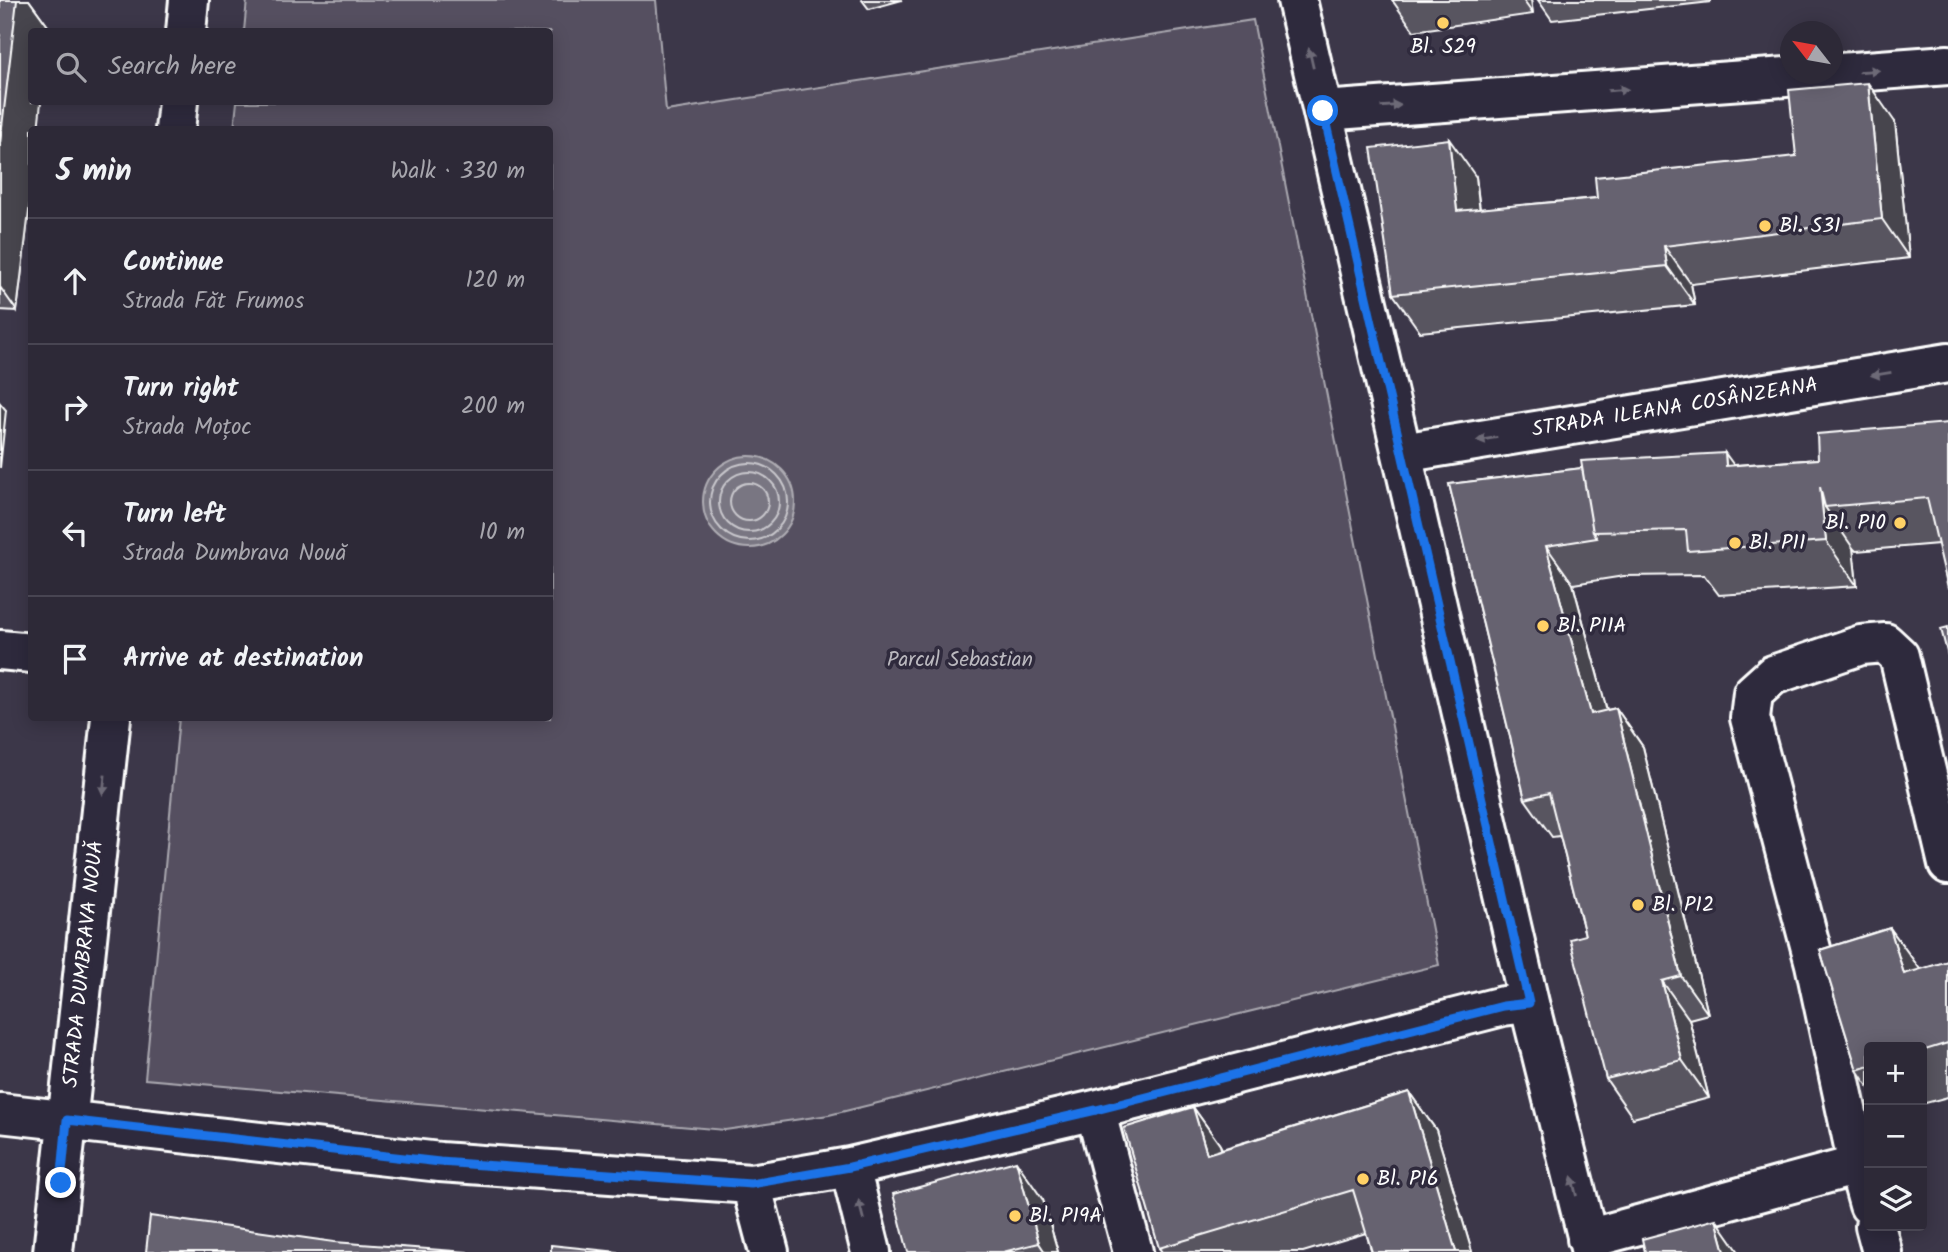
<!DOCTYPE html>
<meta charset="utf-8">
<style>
:root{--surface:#2d2937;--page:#393542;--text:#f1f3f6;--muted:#a7a6ad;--line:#484552}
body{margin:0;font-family:Kalam,sans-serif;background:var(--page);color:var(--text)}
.controls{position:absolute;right:21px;bottom:21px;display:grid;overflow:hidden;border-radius:7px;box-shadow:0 4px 18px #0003}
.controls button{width:63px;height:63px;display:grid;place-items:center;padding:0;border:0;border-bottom:2px solid var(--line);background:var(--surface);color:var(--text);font:35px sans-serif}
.compass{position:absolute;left:1780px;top:21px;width:63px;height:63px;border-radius:50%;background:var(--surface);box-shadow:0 4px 18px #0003;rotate:301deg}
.stop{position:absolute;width:21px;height:21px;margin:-16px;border:5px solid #1a73e8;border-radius:50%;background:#fff}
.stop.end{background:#1a73e8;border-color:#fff;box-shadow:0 2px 7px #0008}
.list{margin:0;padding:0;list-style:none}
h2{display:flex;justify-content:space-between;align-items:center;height:91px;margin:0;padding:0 28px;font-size:30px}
h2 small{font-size:23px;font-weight:400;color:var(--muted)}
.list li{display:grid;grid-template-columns:46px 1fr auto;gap:21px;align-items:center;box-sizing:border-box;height:126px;padding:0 28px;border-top:2px solid var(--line)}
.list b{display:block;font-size:26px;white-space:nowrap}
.list p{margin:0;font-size:23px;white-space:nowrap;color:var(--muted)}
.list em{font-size:23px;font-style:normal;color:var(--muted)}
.icon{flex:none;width:38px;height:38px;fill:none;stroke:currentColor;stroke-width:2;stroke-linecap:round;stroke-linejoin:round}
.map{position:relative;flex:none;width:1948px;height:1252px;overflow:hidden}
.search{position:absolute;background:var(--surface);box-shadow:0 4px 18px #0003;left:28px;top:28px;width:525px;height:77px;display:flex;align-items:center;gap:18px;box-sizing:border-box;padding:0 24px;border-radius:7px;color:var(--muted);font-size:26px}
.panel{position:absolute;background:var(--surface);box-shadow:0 4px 18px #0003;left:28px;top:126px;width:525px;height:595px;border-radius:7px}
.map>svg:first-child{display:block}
</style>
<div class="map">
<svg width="1948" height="1252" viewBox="0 0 1948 1252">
<rect width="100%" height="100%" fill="#3c3749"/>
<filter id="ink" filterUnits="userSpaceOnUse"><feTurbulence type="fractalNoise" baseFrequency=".0143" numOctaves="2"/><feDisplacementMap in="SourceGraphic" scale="14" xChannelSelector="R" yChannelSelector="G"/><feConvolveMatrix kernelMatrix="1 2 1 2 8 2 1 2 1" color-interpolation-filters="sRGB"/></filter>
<g filter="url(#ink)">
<path fill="#555060" stroke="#aaa8b0" stroke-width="2" d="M247,0H656L666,111L1253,20L1439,965L829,1115L725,1130L145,1079L179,718H550V130L234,129L237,102H550V32L244,31Z"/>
<path fill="#797682" stroke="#afadb4" stroke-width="2" d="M703 502a46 46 0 1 1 92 0a46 46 0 1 1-92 0Z"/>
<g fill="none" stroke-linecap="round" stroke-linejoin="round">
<path stroke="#c9c8cd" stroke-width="2" d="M710 502a39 39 0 1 1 78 0a39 39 0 1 1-78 0Z
M719 502a30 30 0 1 1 60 0a30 30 0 1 1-60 0Z
M730 502a19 19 0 1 1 38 0a19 19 0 1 1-38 0Z"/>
<g stroke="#fff" stroke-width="44">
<path id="minor" d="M1297,0L1529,1003L1591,1252
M186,32L189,0
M1323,111L1948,65
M175,130L178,102
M1402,453L1948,363
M0,650L32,653
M1095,1110L1133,1252
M0,1113L440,1162L751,1184L850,1167L1095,1110L1503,1006L1529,1003
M1858,1165L1815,964L1750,718L1753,693L1773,675L1861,645L1885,643L1899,656L1948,864
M850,1167L871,1252
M751,1184L769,1252
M1875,1226L1882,1252
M1587,1239L1858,1165L1869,1205
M53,1252L111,718"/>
</g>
<use href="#minor" stroke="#2f2a3d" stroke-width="38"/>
</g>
<path fill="#585460" stroke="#fff" stroke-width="2" d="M0,0H29L50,29L32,130V186L17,311L0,310Z
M862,0H902L869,9Z
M1392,0H1531L1533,14L1414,31Z
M1538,0H1710V2L1552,20Z
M1895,122L1909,258L1691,284L1695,305L1420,332L1393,294L1476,177L1480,209L1597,198L1796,156Z
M1948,423L1938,544L1856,551L1853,548L1857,586L1719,595L1704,575L1624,576L1573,584L1607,710L1616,708L1643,747L1708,1014L1689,1019L1709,1098L1633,1118L1606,1079L1585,935L1560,836L1552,837L1525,799L1449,484L1582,468L1734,465L1818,459Z
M1890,928L1920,970L1948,961V1097L1922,1104V1047H1869V1088L1857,1070L1820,950Z
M1409,1092L1436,1130L1472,1252H1372L1366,1233L1303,1252H1162L1159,1248L1193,1107L1220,1145L1222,1149Z
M1043,1200L1058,1252H908Z"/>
<path fill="#47454e" stroke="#fff" stroke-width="2" d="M5,0H29L50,29L49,32H32V102H41L38,130H32V186L17,311L0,287V144Z
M1523,0H1531L1533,14Z
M1868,83L1895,122L1909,258L1882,219Z
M1449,139L1476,177L1484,249L1457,211Z
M1664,246L1691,284L1695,305L1667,266Z
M0,403L6,410L0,468Z
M1725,453L1757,497L1726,466Z
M1820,487L1825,507L1853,548L1857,586L1826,541Z
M1546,546L1573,584L1618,752L1591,714Z
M1616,708L1643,747L1708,1014L1681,976Z
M1890,928L1922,972L1904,974Z
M1662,981L1689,1019L1709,1098L1682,1060Z
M1409,1092L1436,1130L1472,1252H1456Z
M1193,1107L1220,1145L1234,1192L1207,1154Z
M1016,1161L1043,1200L1058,1252H1045L1039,1243Z
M1716,1219L1739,1252H1725Z"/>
<path fill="#666270" stroke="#fff" stroke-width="2" d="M0,0H17L0,144Z
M1868,83L1882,219L1664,246L1667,266L1393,294L1371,148L1449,139L1457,211L1597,198L1595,177L1796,156L1789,90Z
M1948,423V588L1927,498L1825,507L1820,487L1826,541L1688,551L1686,530L1593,532L1581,461L1725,453L1726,466L1818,459L1817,434Z
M1582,468L1593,532L1597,538L1546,546L1591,714L1616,708L1681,976L1662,981L1682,1060L1606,1079L1570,939L1585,935L1549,793L1525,799L1449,484Z
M1948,627V656L1941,629Z
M1890,928L1904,974L1948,961V1043L1922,1051V1047H1869V1066L1857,1070L1820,950Z
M1409,1092L1456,1252H1372L1353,1190L1159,1248L1124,1128L1193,1107L1207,1154Z
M1016,1161L1039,1243L1003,1252H908L893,1194Z
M150,1216L334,1242L468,1252H146Z
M1716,1219L1725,1252H1645L1642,1239Z
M551,1245L618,1252H551Z"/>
<defs><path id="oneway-solid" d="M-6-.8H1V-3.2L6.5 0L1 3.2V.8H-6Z" transform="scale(1.75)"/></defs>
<g fill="#6d6a77">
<use href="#oneway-solid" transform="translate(1311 58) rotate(-103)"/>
<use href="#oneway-solid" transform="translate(1869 71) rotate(-4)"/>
<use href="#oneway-solid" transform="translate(1618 90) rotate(-4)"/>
<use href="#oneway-solid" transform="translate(1391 106) rotate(-4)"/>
<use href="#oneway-solid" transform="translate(1881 374) rotate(171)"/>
<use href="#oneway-solid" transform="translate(1487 439) rotate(171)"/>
<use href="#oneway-solid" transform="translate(104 785) rotate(96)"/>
<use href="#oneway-solid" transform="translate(1574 1186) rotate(-104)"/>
<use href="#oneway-solid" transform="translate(861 1210) rotate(-104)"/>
</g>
</g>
<g fill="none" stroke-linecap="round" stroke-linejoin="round" filter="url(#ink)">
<path stroke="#1a73e8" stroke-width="9" d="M61,1183L67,1120L440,1162L751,1184L850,1167L1096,1110L1503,1006L1529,1003L1323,111"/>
</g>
<g fill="#ffd166" stroke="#2f2a3d" stroke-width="2.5">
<circle cx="1443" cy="23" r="7"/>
<circle cx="1765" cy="226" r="7"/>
<circle cx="1900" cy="523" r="7"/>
<circle cx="1735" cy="543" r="7"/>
<circle cx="1543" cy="626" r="7"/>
<circle cx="1638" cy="905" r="7"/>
<circle cx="1363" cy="1179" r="7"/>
<circle cx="1015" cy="1216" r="7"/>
</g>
<g text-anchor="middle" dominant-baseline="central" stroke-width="7" stroke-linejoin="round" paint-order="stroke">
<g font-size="21" fill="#fff" stroke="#2f2a3d" text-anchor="start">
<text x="1443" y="47" text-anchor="middle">Bl. S29</text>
<text x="1779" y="226">Bl. S31</text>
<text x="1886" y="523" text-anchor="end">Bl. P10</text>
<text x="1749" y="543">Bl. P11</text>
<text x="1557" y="626">Bl. P11A</text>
<text x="1652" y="905">Bl. P12</text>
<text x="1377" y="1179">Bl. P16</text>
<text x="1029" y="1216">Bl. P19A</text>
</g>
<g font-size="21" fill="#fff" stroke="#2f2a3d">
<text transform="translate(1675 408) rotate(-9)">STRADA ILEANA COSÂNZEANA</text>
<text transform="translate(84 964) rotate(-84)">STRADA DUMBRAVA NOUĂ</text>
</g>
<g font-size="21" fill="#bbb9bf" stroke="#2f2a3d">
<text x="960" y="660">Parcul Sebastian</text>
</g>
</g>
</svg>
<div class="controls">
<button>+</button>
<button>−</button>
<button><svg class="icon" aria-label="layers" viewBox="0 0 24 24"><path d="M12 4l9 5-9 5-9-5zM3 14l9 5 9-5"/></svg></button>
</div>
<svg class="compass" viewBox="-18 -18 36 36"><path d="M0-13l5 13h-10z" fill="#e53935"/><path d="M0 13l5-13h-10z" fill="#a7a6ad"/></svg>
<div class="stop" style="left:1323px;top:111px"></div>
<div class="stop end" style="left:61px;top:1183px"></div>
<div class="search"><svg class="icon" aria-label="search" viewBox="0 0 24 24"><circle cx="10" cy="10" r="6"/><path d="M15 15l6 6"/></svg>Search here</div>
<section class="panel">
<h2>5 min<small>Walk · 330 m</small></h2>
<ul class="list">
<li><svg class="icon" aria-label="ahead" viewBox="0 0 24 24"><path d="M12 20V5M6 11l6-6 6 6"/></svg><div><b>Continue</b><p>Strada Făt Frumos</p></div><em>120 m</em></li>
<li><svg class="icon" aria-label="right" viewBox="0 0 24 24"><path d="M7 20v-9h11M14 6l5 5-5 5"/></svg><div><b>Turn right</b><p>Strada Moțoc</p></div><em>200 m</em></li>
<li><svg class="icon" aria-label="left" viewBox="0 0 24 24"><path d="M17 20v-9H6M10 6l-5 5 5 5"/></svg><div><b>Turn left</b><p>Strada Dumbrava Nouă</p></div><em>10 m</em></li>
<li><svg class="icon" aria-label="arrive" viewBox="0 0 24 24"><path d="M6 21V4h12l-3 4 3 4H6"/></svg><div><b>Arrive at destination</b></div></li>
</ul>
</section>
</div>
